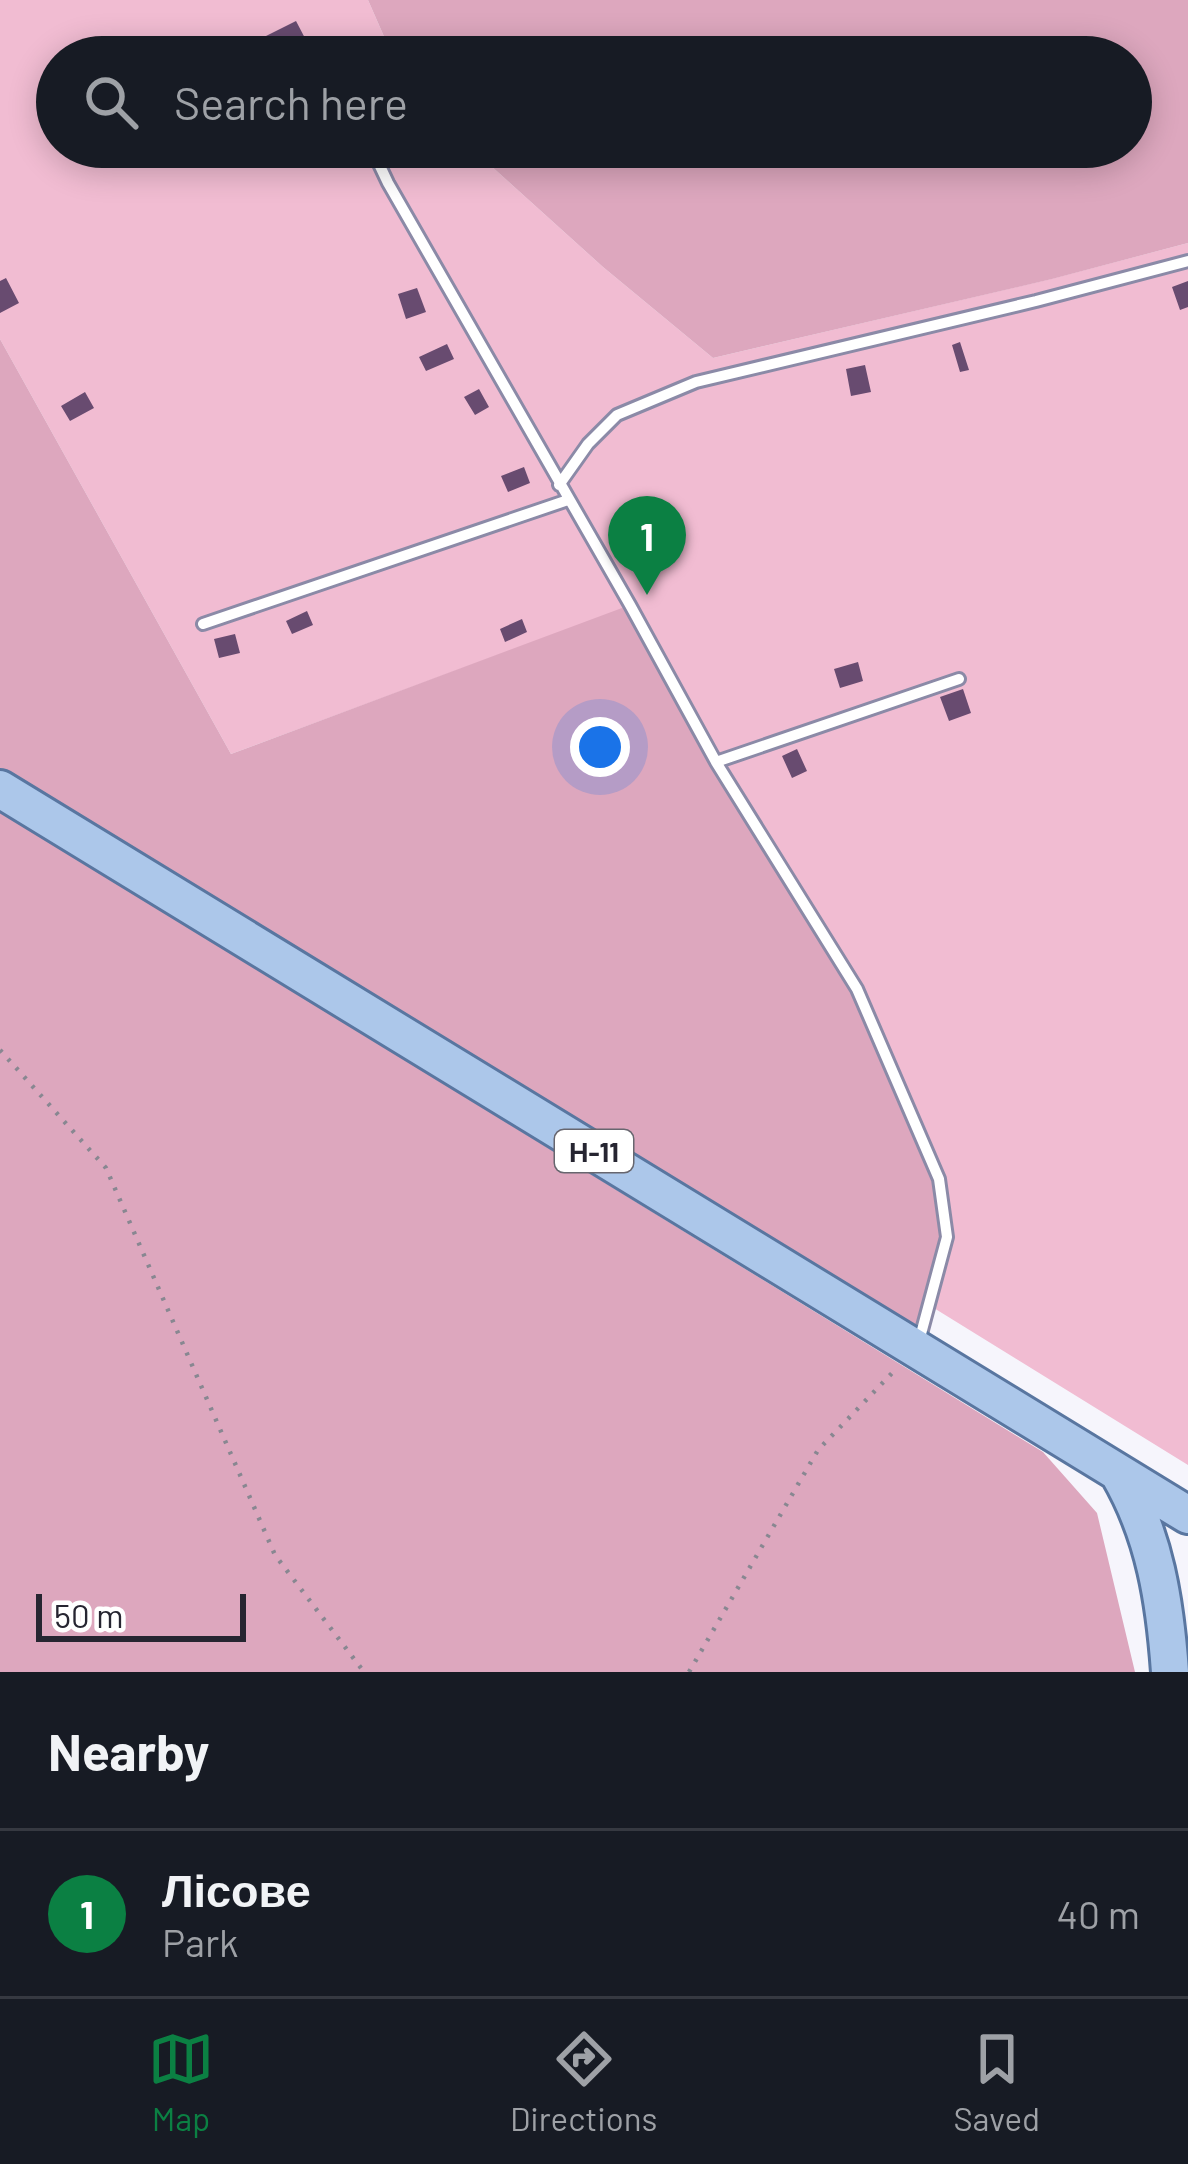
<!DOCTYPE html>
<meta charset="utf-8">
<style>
:root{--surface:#171b24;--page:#20242c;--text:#f1f3f6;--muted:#9ea1a6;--line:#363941;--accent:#0b8043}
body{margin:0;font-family:Barlow,sans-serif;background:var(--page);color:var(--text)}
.scale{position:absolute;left:36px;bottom:30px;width:210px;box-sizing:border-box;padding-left:12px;border:6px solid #262531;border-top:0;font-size:33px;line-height:42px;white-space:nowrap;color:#262531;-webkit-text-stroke:9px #fff;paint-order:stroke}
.you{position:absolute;left:600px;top:747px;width:42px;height:42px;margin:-30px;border:9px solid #fff;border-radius:50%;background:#1a73e8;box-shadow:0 0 0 18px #1a73e833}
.badge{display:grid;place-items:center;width:78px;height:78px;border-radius:50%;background:var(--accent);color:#fff;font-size:39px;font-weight:700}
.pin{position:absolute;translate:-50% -99px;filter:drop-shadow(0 3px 6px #0008)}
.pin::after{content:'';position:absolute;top:63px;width:42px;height:36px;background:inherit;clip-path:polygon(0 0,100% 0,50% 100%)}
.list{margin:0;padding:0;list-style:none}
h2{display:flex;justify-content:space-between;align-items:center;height:156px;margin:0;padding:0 48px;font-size:51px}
h2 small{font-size:39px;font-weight:400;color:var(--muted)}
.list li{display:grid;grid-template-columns:78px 1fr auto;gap:36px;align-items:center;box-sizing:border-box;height:168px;padding:0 48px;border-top:3px solid var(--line)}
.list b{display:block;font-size:45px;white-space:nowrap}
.list p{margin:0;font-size:39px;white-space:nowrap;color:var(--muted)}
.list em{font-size:39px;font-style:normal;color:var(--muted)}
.icon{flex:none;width:66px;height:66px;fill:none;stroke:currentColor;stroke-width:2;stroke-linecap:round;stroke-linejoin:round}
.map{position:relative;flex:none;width:1188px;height:1672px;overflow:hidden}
.search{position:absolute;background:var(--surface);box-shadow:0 6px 30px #0003;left:36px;right:36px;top:36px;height:132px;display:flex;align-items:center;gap:30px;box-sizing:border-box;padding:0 42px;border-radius:66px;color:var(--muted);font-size:45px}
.sheet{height:324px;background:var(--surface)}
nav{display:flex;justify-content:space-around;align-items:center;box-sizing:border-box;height:168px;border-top:3px solid var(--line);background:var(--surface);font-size:33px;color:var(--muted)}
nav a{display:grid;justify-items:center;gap:6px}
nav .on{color:var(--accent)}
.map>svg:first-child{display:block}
</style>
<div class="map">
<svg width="1188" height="1672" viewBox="0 0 1188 1672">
<rect width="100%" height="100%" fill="#f6f5fc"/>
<path fill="#f1bcd2" d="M0,0H368L393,57H57V147H470L603,267L713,358L1051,279L1188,243V1465L929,1305L716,762L630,606L231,754L0,339Z"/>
<path fill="#dda7be" d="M368,0H1188V243L1052,279L713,358L603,267L470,147H1131V57H393Z
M0,339L231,754L630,605L716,762L857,989L939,1179L947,1237L917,1348L0,789Z
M0,811L1043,1452L1097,1513L1135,1672H0Z"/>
<path fill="#684b70" d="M296,21L307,42L274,57L264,37Z
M6,278L19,303L0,313V281Z
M1188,281V307L1180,310L1172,287Z
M417,288L426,312L406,319L398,294Z
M960,342L969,370L960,372L952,345Z
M447,344L454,359L426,371L419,357Z
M865,365L871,392L851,396L846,369Z
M479,389L489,407L475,415L464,397Z
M85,392L94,408L70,421L61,406Z
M524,467L530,483L508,492L501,476Z
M307,611L313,625L292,634L286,621Z
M522,619L527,632L505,642L500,629Z
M235,634L240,653L219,658L214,639Z
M858,662L863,681L840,688L834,669Z
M963,689L971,713L949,721L940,697Z
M797,749L807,771L792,778L782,756Z"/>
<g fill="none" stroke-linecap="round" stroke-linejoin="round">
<g stroke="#8b8aa7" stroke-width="16">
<path id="service" d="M328,56V57
M371,147L388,183L630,605L716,762L857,989L939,1179L947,1237L918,1345
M559,485L588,444L617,415L696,382L1036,301L1188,261
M203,624L568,500
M716,762L959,679"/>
</g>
<g stroke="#5976a0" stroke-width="42">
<path id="primary" d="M0,789L1188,1515
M1119,1474C1155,1536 1165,1602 1170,1672"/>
</g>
<path stroke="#888791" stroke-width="4.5" stroke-dasharray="3 9" stroke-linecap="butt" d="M0,1050L106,1168L275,1555L364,1672
M689,1672L818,1450L894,1371"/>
<use href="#service" stroke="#fff" stroke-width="10"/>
<use href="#primary" stroke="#acc7ea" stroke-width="36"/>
</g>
<g text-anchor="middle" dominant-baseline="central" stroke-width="12" stroke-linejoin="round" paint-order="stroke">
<rect fill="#fff" stroke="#67666f" stroke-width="3" x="555" y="1130" width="78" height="42" rx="9"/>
<g font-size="27" font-weight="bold" fill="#262531">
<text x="594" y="1151">Н-11</text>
</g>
</g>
</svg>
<div class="scale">50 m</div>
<div class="you"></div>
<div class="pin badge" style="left:647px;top:595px">1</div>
<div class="search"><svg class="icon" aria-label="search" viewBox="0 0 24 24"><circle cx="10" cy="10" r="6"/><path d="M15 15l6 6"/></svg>Search here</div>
</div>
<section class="sheet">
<h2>Nearby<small></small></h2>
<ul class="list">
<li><span class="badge">1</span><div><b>Лісове</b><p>Park</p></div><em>40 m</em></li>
</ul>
</section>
<nav>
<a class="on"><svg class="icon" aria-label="map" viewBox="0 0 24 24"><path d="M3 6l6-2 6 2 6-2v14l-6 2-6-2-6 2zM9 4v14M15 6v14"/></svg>Map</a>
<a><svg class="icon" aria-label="directions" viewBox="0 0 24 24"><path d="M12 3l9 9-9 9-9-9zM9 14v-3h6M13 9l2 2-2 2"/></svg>Directions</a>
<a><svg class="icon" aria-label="saved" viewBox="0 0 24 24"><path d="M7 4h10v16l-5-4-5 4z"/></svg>Saved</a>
</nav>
